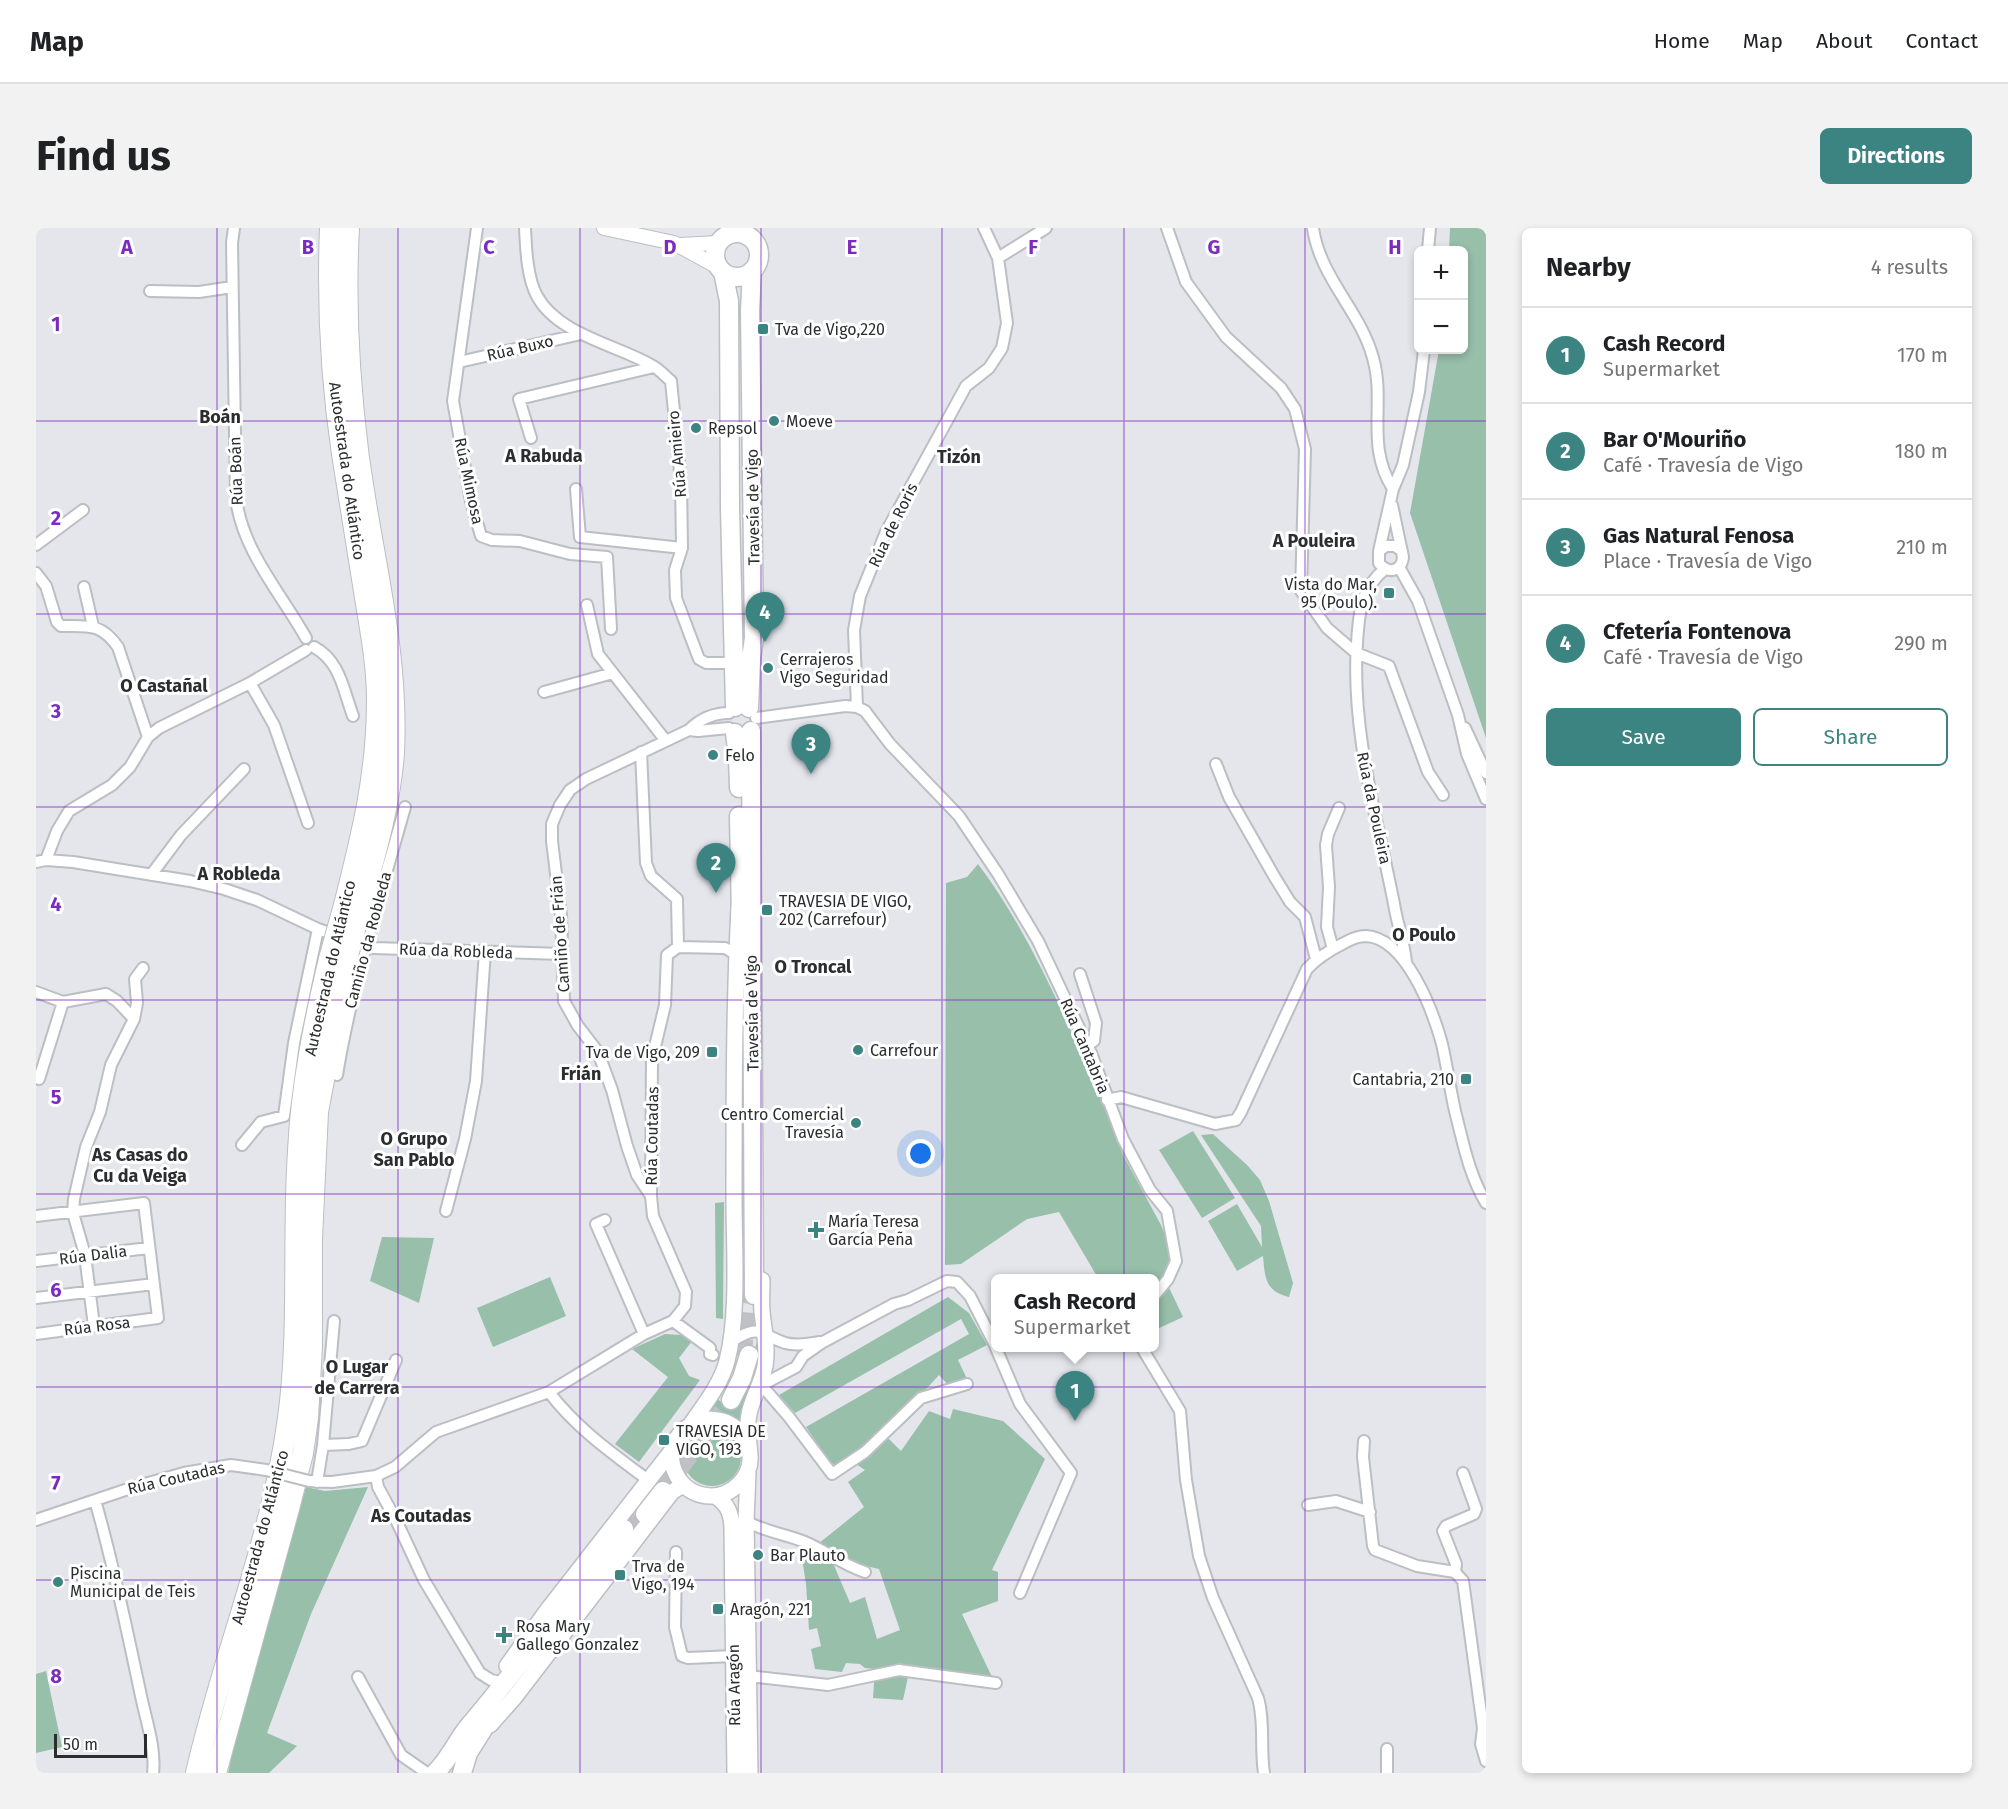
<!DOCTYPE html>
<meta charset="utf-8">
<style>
:root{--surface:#fff;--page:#f2f2f2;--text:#202124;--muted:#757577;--line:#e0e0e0;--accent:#3c8482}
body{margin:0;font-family:"Fira Sans",sans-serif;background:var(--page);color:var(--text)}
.controls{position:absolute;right:18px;top:18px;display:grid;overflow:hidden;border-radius:9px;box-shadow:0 3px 9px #0003}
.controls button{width:54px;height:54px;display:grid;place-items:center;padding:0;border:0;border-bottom:2px solid var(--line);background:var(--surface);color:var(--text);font:30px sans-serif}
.scale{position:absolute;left:18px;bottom:15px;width:93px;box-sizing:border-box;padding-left:6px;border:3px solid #2b2d2f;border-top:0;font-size:16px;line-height:21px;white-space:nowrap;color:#2b2d2f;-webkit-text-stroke:4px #fff;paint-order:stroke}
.you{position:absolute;left:885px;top:926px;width:21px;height:21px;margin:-15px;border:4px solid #fff;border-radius:50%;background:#1a73e8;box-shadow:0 0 0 9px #1a73e833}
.badge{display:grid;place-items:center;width:39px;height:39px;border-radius:50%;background:var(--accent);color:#fff;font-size:20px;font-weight:700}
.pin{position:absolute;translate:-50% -50px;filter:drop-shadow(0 2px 3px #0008)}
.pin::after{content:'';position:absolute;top:32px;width:21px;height:18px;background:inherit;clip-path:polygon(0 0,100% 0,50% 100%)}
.popup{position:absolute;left:955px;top:1046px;width:168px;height:78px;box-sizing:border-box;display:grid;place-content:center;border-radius:9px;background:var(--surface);filter:drop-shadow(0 2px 4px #0005);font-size:20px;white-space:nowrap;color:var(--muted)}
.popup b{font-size:22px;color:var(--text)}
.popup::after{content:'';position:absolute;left:50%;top:100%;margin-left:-12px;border:12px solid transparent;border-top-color:var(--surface)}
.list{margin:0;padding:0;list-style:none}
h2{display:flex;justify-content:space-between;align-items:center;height:78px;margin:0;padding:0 24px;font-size:26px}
h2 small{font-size:20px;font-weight:400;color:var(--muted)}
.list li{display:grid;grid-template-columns:39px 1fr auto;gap:18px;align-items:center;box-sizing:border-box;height:96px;padding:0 24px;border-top:2px solid var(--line)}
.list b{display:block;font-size:22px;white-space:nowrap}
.list p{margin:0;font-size:20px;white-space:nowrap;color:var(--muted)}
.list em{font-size:20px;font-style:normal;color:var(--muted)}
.actions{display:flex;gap:12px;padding:18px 24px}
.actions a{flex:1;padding:14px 0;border:2px solid var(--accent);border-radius:9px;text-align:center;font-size:21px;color:var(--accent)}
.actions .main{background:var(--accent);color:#fff}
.map{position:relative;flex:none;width:1450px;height:1545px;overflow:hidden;border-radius:9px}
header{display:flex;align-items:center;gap:36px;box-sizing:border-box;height:84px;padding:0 30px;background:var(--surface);border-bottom:2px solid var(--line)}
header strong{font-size:28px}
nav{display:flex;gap:33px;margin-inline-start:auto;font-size:21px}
.intro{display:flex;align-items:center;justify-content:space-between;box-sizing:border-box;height:144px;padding:0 36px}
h1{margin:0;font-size:42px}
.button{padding:15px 27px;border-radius:9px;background:var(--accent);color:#fff;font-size:21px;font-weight:700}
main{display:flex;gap:36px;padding:0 36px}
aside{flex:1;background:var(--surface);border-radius:9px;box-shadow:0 3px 9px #0003}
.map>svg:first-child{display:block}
</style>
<header>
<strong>Map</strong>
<nav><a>Home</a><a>Map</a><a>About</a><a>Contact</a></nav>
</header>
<div class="intro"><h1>Find us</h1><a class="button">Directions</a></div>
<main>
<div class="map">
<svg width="1450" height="1545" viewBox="0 0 1450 1545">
<rect width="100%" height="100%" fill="#e4e6ec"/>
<path fill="#97bfaa" d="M1414,0H1450V510L1374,285L1403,122H1428V22H1413Z
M942,636C985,693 1014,757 1044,822L1053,832L1087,927L1125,997L1137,1025V1033L1128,1049L1147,1089L1119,1102L1118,1050H1062L1023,984L991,991L925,1036L909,1037L910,655L931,649Z
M1157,903L1199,970L1166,990L1123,922Z
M1177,906L1212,938L1224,952L1233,973L1257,1055L1253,1069C1229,1063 1229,1050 1227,1028L1201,1043L1172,993L1201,976L1226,1019L1225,998L1165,907Z
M688,974L687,1091L680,1090L679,975Z
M346,1009L398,1010L383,1075L334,1053Z
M514,1049L530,1088L457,1119L441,1080Z
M912,1069L933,1085L951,1117L922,1132L932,1153L914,1159L903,1147C872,1182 836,1214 798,1240L770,1199L933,1106L925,1091L759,1185L743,1167Z
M629,1106L645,1107L656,1113L643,1130L653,1148L664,1152L603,1234L579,1216L632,1149L596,1121Z
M723,1113C723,1144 707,1166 706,1196L690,1187L672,1184L681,1171L694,1179L717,1127L721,1114Z
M917,1181L967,1193L1009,1231L956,1342L962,1344V1373L926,1386L956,1449L874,1440L867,1472L837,1470L839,1441L829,1440L824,1436L810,1435L806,1444L779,1441L775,1421L785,1418L781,1400L773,1402L770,1356L764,1317L797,1335L814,1375L829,1369L841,1411L864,1402L843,1341L817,1335L782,1316L828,1279L812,1254L829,1242L820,1236L852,1210L865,1223L893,1183L914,1191Z
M647 1229a29 29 0 1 1 58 0a29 29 0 1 1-58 0Z
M270,1259L289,1263L332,1259L275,1386L231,1505L261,1518L233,1545H192L209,1468Z
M10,1443L26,1519L0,1525V1446Z"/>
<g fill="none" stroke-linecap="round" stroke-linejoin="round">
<path stroke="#bfc1c6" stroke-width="18" stroke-dasharray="18 9" stroke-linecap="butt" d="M705,1129L708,1114L711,1066
M627,1263L695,1172
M588,1301L604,1281"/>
<g stroke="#bbbec3" stroke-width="14">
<path id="minor" d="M198,0L196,15L200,271C207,324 245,365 270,410
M441,0L417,173L435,273L445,308L456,312L484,313L534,326L571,329L575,401
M489,0C490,20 491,50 501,68C522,107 582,117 617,138C624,142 629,148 635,153L645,254L646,320L639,342L640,370L663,431L670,435H697
M1131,0L1150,54L1190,109L1245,160L1259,181L1269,221L1265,363L1291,400L1320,425L1353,438L1392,544L1407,567
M1277,0C1284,50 1325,84 1337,130C1350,175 1329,217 1357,261
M1392,22L1394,0
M962,30L1010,0
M114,63L163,64L196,59
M423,134L545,106
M495,210L483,171L618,139
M540,261L544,309L646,320
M1356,277L1367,329C1366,343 1352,347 1343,335V323L1350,318H1359L1366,323
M0,317L47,282
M1343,323L1357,261L1367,237L1383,164L1388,122
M1363,339L1382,373L1422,487L1431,526L1450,571
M1349,341C1324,361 1323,385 1321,415C1315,504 1341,589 1358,676C1361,695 1368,714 1370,734
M0,345L10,358L21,394L25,398C53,398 65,395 82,419L112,509
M48,359L57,398
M551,377L562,426L630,513
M278,419C304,433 307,461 317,488
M214,455L238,497L272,595
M508,464L577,445
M821,479L818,402L824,368L850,304L930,158L953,140L966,120L971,95L962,30L948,0
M720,490L809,478L821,479L829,483L854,516L923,588L962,646L1002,713L1055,825L1087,911L1114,962L1131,983L1140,1033L1132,1051L1118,1068
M1429,500L1450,545
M653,502L662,503L693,500
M605,524L610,635L615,648L641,671L642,719
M1180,536L1193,569L1238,648L1254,674L1269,689L1280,731
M10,632L21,603L33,583L76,557L94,539L112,509L123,500L214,455L270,422
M0,634L10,632L37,634L154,653L188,661L221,672L282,701L338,720L526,726
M115,647L145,607L208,541
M1297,721L1291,699L1293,659L1290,617L1292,606L1303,580
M1044,746L1060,795L1058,813L1051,817
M0,764L27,774L70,766L81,773L98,791
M301,847C316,756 344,668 369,579
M3,851L27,774
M1071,872L1085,869L1179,896L1200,892L1205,884L1271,741C1282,729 1294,722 1308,715C1315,711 1322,708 1330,708C1370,710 1397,783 1406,816C1411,838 1414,861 1419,883C1427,914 1433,947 1450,975
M206,917L225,894L248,888L258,815L282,701
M615,968L601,947L591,918L576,862L562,824L542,798L528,773L525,687L516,613V596L524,577L534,562L550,551L653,502C664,491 677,485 693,485
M410,983L429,911L440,853L449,723
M0,988L108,975L122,1090L0,1106
M569,992L560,996L608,1106
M0,1033L113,1020
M0,1070L118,1056
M637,1093L674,1120V1126L677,1127
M58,1098L49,1027L37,985L38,971L50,919L64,884L75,837L98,791L101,775L99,751L107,740
M695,1114C724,1095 723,1106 749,1115C760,1118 773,1116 784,1114
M960,1120L984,1176L1035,1245L984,1365
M1106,1120L1144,1183L1150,1252L1163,1328L1177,1370L1222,1470C1229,1494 1224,1520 1228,1545
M722,1159L760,1139L767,1128L787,1114L858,1076L872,1072L911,1053L921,1054L934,1068L960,1119
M722,1159L728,1160L753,1189L796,1246L829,1224L885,1170L931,1156
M513,1164C539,1199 577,1226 612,1252
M1328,1213L1327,1229L1337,1318L1339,1322L1381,1338L1419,1344L1427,1353L1447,1500L1445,1516L1450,1533
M287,1217L313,1216L326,1213L360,1132
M340,1248L342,1259L361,1294L388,1352L421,1407L444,1445L455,1452L460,1453
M273,1253L296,1254L340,1248L359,1239L400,1204L513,1164L608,1106L637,1093L649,1078L650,1064L617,988L615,968L616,831L629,777L631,727L642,719L689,720L701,727
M281,1254L287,1217L298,1093
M59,1272C77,1336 91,1402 105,1468C110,1492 120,1521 117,1545
M1272,1277L1300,1273L1334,1284
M0,1292L98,1259L148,1245L195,1237L230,1242
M710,1293C729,1304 750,1306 769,1314C790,1323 807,1337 829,1344
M640,1324L639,1399L646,1428L652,1430L698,1428
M1419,1344L1420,1336L1407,1303L1410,1298L1438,1286L1440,1281L1427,1245
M712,1448L792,1457L863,1442L960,1455
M322,1449L365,1527L391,1545
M1351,1545V1521"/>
</g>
<g stroke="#bbbec3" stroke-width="16">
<path id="tertiary" d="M568,0L638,15L682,39
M644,17L682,15"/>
</g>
<g stroke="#bbbec3" stroke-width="18">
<path id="secondary" d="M655,1196C668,1177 685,1156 691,1133C703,1086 698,1020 698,970C698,873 698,776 703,679
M712,1215C684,1165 616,1203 641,1248C648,1261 661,1268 675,1268C696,1268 716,1249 714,1227C713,1213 710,1200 713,1186C716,1170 726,1155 729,1138C732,1120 728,1102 726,1084C725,1073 726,1063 726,1052
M712,1245L710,1293L714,1545
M679,1268C692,1276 695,1285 696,1299L699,1545
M471,1438L513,1380L637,1221
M454,1497L478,1470L636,1264L647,1257"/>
</g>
<g stroke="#bbbec3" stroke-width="21">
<path id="primary" d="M687,44L693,73L694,281L699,479
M713,480L715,431L718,410L714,82L716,43
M715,503L718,1067
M699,505L702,529L703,560
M703,588L705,692
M695,1172L706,1150L713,1127
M609,1286L627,1263
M399,1545C414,1531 421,1512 434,1497C488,1433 538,1366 588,1301
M426,1545L432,1525L459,1482"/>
</g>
<g stroke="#bbbec3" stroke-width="21">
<path id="trunk" d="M679 27a22 22 0 1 1 44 0a22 22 0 1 1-44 0Z"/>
</g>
<g stroke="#bbbec3" stroke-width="22">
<path id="motorway" d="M294,0C291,75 295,152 306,226C314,278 323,330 331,382C336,412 341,442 341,472C341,546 326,606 308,677
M313,0C309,74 313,149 322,222C335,325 363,418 358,524C355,574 338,631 325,679
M160,1545C187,1426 236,1311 252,1190C264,1102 256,1012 262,923C265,858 278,794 293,731
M180,1545L253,1281L267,1225L272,1190L276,1118V1010L282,884L310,735"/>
</g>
<use href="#minor" stroke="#fff" stroke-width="10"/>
<use href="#tertiary" stroke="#fff" stroke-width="14"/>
<use href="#secondary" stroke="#fff" stroke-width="15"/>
<use href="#primary" stroke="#fff" stroke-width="18"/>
<use href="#trunk" stroke="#fff" stroke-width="18"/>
<use href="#motorway" stroke="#fff" stroke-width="20"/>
<g stroke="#bbbec3" stroke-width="14" stroke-linecap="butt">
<path id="minor-bridge" d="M230,1242L273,1253"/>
</g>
<g stroke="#bbbec3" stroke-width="22" stroke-linecap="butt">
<path id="motorway-bridge" d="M293,731L308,677
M310,735L325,679"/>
</g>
<use href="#minor-bridge" stroke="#fff" stroke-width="10"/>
<use href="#motorway-bridge" stroke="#fff" stroke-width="20"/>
</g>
<path fill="none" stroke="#7b2cbf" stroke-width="1.5" stroke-opacity="0.55" d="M181,0V1545M362,0V1545M544,0V1545M725,0V1545M906,0V1545M1088,0V1545M1269,0V1545M0,193H1450M0,386H1450M0,579H1450M0,772H1450M0,966H1450M0,1159H1450M0,1352H1450"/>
<g fill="#3c8482" stroke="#fff" stroke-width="2">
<rect x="721" y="95" width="12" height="12" rx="3"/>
<circle cx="738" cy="193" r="6"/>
<circle cx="660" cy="200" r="6"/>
<rect x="1347" y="359" width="12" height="12" rx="3"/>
<circle cx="732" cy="440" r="6"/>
<circle cx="677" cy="527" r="6"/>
<rect x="725" y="676" width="12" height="12" rx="3"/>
<circle cx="822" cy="822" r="6"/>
<rect x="670" y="818" width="12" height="12" rx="3"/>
<rect x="1424" y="845" width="12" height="12" rx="3"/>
<circle cx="820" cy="895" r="6"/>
<path d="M777 993h6v6h6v6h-6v6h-6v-6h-6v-6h6z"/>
<rect x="622" y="1206" width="12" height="12" rx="3"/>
<circle cx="722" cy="1327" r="6"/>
<rect x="578" y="1341" width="12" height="12" rx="3"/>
<circle cx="22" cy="1354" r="6"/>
<rect x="676" y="1375" width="12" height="12" rx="3"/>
<path d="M465 1398h6v6h6v6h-6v6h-6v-6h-6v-6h6z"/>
</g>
<g text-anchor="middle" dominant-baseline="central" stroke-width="6" stroke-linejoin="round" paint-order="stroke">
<g font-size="16" fill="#2b2d2f" stroke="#fff" text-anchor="start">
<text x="739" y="101">Tva de Vigo,220</text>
<text x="750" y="193">Moeve</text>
<text x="672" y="200">Repsol</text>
<text x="1341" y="356" text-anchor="end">Vista do Mar,<tspan x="1341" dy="18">95 (Poulo).</tspan></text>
<text x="744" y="431">Cerrajeros<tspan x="744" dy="18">Vigo Seguridad</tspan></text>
<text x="689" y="527">Felo</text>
<text x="743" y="673">TRAVESIA DE VIGO,<tspan x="743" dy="18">202 (Carrefour)</tspan></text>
<text x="834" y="822">Carrefour</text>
<text x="664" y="824" text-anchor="end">Tva de Vigo, 209</text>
<text x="1418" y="851" text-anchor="end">Cantabria, 210</text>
<text x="808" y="886" text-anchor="end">Centro Comercial<tspan x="808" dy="18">Travesía</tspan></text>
<text x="792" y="993">María Teresa<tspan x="792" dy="18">García Peña</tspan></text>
<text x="640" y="1203">TRAVESIA DE<tspan x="640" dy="18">VIGO, 193</tspan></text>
<text x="734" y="1327">Bar Plauto</text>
<text x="596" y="1338">Trva de<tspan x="596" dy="18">Vigo, 194</tspan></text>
<text x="34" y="1345">Piscina<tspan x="34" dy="18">Municipal de Teis</tspan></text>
<text x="694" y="1381">Aragón, 221</text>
<text x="480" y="1398">Rosa Mary<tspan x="480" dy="18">Gallego Gonzalez</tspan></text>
</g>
<g font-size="16" fill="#2b2d2f" stroke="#fff">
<text transform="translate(484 120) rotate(-13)">Rúa Buxo</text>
<text transform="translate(641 226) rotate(-95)">Rúa Amieiro</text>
<text transform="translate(200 243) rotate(-92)">Rúa Boán</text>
<text transform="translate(311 243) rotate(82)">Autoestrada do Atlántico</text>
<text transform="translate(433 253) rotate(78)">Rúa Mimosa</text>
<text transform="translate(717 279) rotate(-91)">Travesía de Vigo</text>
<text transform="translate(857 297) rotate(-64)">Rúa de Roris</text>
<text transform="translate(1338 580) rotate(78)">Rúa da Pouleira</text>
<text transform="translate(524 706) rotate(-94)">Camiño de Frián</text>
<text transform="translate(332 712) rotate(-75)">Camiño da Robleda</text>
<text transform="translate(420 723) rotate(2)">Rúa da Robleda</text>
<text transform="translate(294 740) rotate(-77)">Autoestrada do Atlántico</text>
<text transform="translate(716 785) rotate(-91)">Travesía de Vigo</text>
<text transform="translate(1049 818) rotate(67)">Rúa Cantabria</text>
<text transform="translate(616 908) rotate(-89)">Rúa Coutadas</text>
<text transform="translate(57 1027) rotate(-7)">Rúa Dalia</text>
<text transform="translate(61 1098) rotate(-7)">Rúa Rosa</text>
<text transform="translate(140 1250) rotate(-13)">Rúa Coutadas</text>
<text transform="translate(224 1309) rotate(-75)">Autoestrada do Atlántico</text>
<text transform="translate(698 1457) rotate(-91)">Rúa Aragón</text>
</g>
<g font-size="18" font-weight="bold" fill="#2b2d2f" stroke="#fff">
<text x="184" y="189">Boán</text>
<text x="508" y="228">A Rabuda</text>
<text x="923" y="229">Tizón</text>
<text x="1278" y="313">A Pouleira</text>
<text x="128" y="458">O Castañal</text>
<text x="203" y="646">A Robleda</text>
<text x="1388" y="707">O Poulo</text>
<text x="777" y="739">O Troncal</text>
<text x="545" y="846">Frián</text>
<text x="378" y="911">O Grupo<tspan x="378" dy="21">San Pablo</tspan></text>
<text x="104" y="927">As Casas do<tspan x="104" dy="21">Cu da Veiga</tspan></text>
<text x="321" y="1139">O Lugar<tspan x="321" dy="21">de Carrera</tspan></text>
<text x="385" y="1288">As Coutadas</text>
</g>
</g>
<g font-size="20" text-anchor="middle" font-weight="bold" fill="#7b2cbf" stroke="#fff" stroke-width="6" stroke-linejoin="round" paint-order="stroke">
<text x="91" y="26">A</text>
<text x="272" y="26">B</text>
<text x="453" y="26">C</text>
<text x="634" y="26">D</text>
<text x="816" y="26">E</text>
<text x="997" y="26">F</text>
<text x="1178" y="26">G</text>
<text x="1359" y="26">H</text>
<text x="20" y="103">1</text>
<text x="20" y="297">2</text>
<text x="20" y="490">3</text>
<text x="20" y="683">4</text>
<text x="20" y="876">5</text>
<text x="20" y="1069">6</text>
<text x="20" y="1262">7</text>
<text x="20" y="1455">8</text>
</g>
</svg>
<div class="controls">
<button>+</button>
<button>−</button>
</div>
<div class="scale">50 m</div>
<div class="you"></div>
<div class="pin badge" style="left:1039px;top:1193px">1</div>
<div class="popup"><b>Cash Record</b>Supermarket</div>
<div class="pin badge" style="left:680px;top:665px">2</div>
<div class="pin badge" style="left:775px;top:546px">3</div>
<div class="pin badge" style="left:729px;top:414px">4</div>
</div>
<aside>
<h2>Nearby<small>4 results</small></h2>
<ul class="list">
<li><span class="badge">1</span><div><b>Cash Record</b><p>Supermarket</p></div><em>170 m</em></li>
<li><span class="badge">2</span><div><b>Bar O'Mouriño</b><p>Café · Travesía de Vigo</p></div><em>180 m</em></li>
<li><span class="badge">3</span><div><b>Gas Natural Fenosa</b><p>Place · Travesía de Vigo</p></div><em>210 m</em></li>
<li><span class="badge">4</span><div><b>Cfetería Fontenova</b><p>Café · Travesía de Vigo</p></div><em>290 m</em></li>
</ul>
<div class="actions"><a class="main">Save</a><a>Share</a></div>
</aside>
</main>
